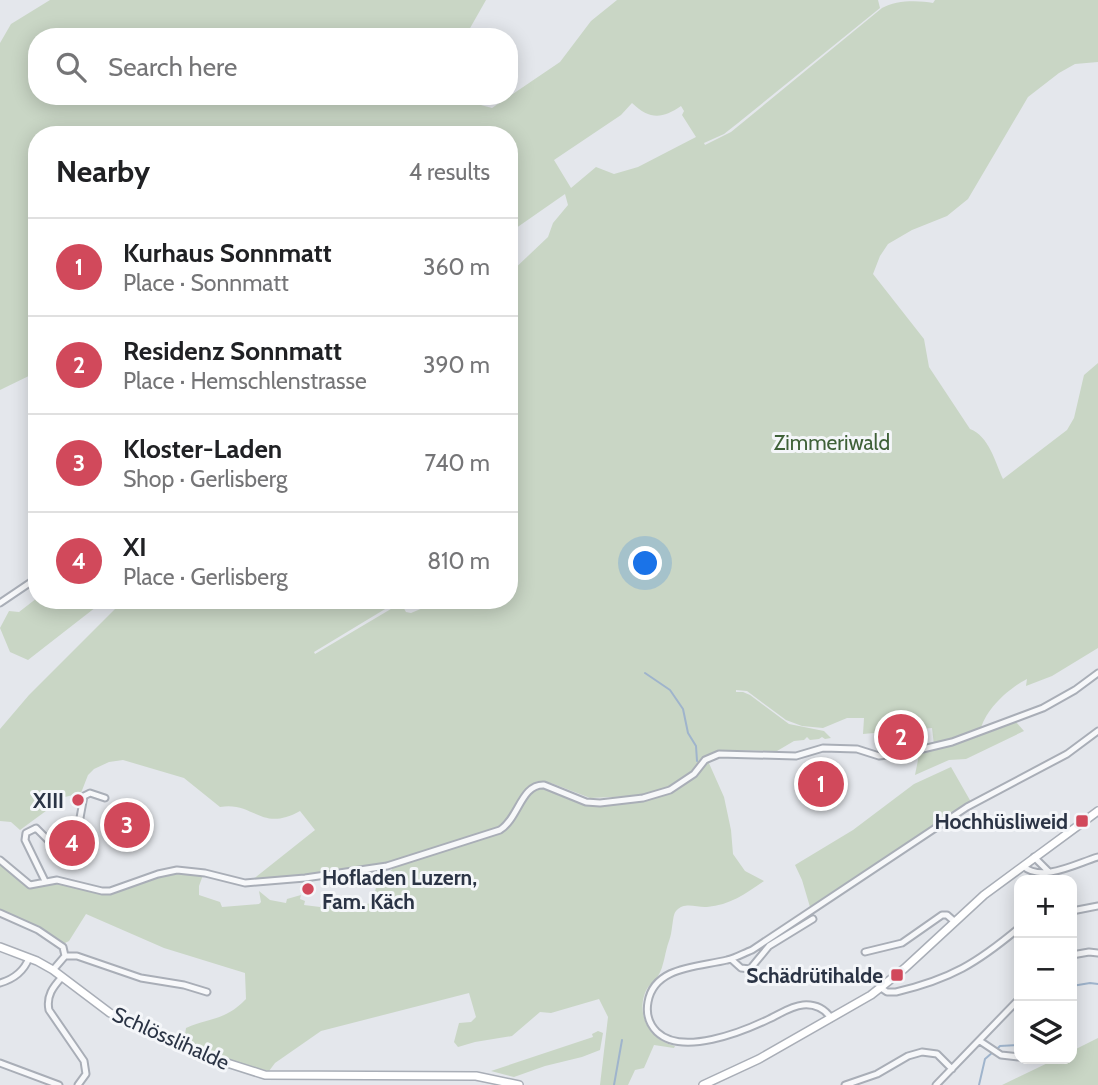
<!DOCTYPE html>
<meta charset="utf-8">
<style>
:root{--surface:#fff;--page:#f6f6f6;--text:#202124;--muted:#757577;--line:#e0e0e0;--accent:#d1495b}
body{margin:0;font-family:Cabin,sans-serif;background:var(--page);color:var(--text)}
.controls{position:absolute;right:21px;bottom:21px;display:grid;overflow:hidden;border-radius:14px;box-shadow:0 4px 18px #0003}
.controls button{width:63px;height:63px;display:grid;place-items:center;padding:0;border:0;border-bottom:2px solid var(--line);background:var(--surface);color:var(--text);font:35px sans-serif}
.you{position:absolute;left:646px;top:564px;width:24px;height:24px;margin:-18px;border:5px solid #fff;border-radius:50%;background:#1a73e8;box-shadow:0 0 0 10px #1a73e833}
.badge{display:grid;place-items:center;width:46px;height:46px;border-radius:50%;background:var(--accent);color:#fff;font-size:23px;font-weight:700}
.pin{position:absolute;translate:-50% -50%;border:4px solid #fff;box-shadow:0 2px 7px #0006}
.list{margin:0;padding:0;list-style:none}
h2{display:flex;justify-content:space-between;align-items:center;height:91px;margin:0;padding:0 28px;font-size:30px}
h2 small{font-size:23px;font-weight:400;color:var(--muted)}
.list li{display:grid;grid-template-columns:46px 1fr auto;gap:21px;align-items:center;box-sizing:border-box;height:98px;padding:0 28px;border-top:2px solid var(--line)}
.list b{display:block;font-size:26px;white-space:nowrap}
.list p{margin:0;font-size:23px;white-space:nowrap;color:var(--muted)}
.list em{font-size:23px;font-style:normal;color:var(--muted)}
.icon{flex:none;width:38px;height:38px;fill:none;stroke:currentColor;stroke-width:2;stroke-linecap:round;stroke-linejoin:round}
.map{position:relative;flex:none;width:1098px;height:1085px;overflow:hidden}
.search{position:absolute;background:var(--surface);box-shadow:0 4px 18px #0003;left:28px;top:28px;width:490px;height:77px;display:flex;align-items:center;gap:18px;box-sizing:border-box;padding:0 24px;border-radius:28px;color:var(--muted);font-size:26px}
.panel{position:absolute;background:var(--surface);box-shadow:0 4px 18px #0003;left:28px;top:126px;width:490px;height:483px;border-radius:28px}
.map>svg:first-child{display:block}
</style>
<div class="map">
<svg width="1098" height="1085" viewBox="0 0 1098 1085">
<rect width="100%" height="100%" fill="#e4e7ec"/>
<path fill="#c9d6c5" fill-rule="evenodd" d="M50,0H486L465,37H37V96H474L477,104L492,108L560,62L591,21L617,0H878L880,8L738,123L724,134L704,143L705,145L731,132L882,8C895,0 919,0 933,3L935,0H1098V62L1075,64L1059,73L1028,97L968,199L947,216L912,230L888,244L880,256L873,274L924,339L929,367L970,429C989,436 995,462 1003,479L1067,430L1074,418L1084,375L1098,363V648L1052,676L1026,686L1027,679C1009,688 987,708 981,728L957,738L934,745L932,728L863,734L864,718H847L823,728L802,726L786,720L747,691L736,690V692H743L750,695L789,724L824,731L831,738L825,739L822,737L819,739L810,740L807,737L804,740L794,741L777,751L725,750L711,753L690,775L661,792L660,790L637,796L590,798L551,783L538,781L529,786L512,818L504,826L477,837L370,868L252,880L315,830L300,811C261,833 254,801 220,807L184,778L123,760L109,762L94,769L88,775L81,793L65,797L20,830L11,822L0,821V729L29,695L124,600H400L314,652L315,654L401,603L406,612L411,613L442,600H509V274L548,237L553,223L568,205L565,194L509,233V135H37V372L0,390V43L11,24ZM632,103C650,120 662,119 681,106L684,111L682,115L696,137L638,167L614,174L596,167L571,188L554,160L621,115Z
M37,598V600H105L28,660L10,652L0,628L9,611L19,612Z
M1015,721L1024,731L966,759L949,760L915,775L919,755Z
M708,761L724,797L731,830L733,854L745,871L764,881C745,894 730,905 707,907C697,908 685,901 676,911C672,915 673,932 669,941C665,951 664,967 658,976C654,982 648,985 645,993C636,1017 652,1041 675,1046L674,1048L654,1045L644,1068L635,1070L628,1085H600L608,1017L599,999L551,1013L540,1012L512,1036L475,1042L458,1047L454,1042L459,1023L471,1022L476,1017L469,993L321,1031L275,1063L269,1071L238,1063L184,1041L186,1028C211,1017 225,1021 246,999L245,973L164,948L86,914L69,941L63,944C44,926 17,925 0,910V863L31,887L53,882L101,893L172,872L203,875L199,886V895L220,902L222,907L259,904L261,902L259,891L270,900L286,903L287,899L301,895L300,899L305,901L304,905L320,907L321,904H325L327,896L367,904L373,902L376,887L396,865L495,835C517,826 520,807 533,789L544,787L599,804L641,801L666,794Z
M951,767L971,802L810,907L802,880L795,865L853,830L914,784Z
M598,1031L603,1033L600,1050L582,1057L545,1066L514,1077L491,1071L593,1037L592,1034Z
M1098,1038V1085H1002L1056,1059H1072V1051Z"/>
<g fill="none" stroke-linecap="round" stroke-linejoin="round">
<path stroke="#9fb4cc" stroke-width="2" d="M645,673L670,690L683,709L688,733L696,746L697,761
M1072,986L1090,983L1098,984
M997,1049L1000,1046L1019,1045
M614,1085L622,1040
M979,1085L985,1059L993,1052"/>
<g stroke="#a9aeb7" stroke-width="9">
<path id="street" d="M0,603L37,578
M1034,857L1048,871
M0,860L30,885L57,880L102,891H110L158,874L177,870L205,873L245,883L305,878L387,866L500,830C519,818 521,784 544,785L586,802L600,803L643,798L670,790L694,774L705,760L719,754L796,756L823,748L857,749L879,756L906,753L952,742L1043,708L1075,690L1098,673
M1023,866C1042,883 1077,863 1098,857
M45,881L25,840L26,833L36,828L60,852L69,853L75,845L84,796L90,793L105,798
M1072,911L1098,906
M0,913L38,930L63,947L65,956
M865,952L902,943L942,915H947L955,922
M1072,955L1089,952L1098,953
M731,959L741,968L750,969L769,946L813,919
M53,970L65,956H77L141,978L184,985L207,992
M62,977C53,987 46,996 49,1010L84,1061L86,1074L78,1085
M0,983C14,979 24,971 29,958
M881,988L887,992H896C951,979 977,963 1019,928
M831,1018C824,1008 815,1004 803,1005C791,1006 780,1014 769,1019C742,1032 682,1056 657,1032C649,1024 646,1013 648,1002C654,966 699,967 727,960C736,958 744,953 752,950L967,807L1067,754L1098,731
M980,1041L1001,1055L1019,1057
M0,1063L59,1085
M845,1085L877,1074L908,1056L922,1052L937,1054L952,1069
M936,1085L1019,999"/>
</g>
<g stroke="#a9aeb7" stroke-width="10">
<path id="secondary" d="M0,947L37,961L53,970L110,1013L224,1062L265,1075L476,1076L519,1085
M703,1085L759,1059L871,995L905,968L984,895L1098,811"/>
</g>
<use href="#street" stroke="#f7f8fa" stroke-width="5"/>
<use href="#secondary" stroke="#fff" stroke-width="7"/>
</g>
<g fill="#d1495b" stroke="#f4f6f9" stroke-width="2.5">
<circle cx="78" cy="800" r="7"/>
<rect x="1075" y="814" width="14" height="14" rx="3.5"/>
<circle cx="308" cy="889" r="7"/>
<rect x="890" y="968" width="14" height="14" rx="3.5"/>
</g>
<g text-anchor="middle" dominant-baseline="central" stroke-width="6" stroke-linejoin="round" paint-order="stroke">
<g font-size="21" fill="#3f6138" stroke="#f4f6f9">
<text x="832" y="442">Zimmeriwald</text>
</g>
<g font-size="21" font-weight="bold" fill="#2b3445" stroke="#f4f6f9" text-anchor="end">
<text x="64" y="800">XIII</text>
<text x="1068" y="821">Hochhüsliweid</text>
<text x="322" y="877" text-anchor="start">Hofladen Luzern,<tspan x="322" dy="24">Fam. Käch</tspan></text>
<text x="883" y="975">Schädrütihalde</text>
</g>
<g font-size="21" fill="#2b3445" stroke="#f4f6f9">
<text transform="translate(171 1038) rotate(24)">Schlösslihalde</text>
</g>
</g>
</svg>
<div class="controls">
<button>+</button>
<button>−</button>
<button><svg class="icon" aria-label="layers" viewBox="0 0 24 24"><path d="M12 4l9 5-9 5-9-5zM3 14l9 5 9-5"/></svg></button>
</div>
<div class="you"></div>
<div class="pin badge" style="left:821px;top:784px">1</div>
<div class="pin badge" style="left:901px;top:737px">2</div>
<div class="pin badge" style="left:127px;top:825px">3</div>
<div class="pin badge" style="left:72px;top:843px">4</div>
<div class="search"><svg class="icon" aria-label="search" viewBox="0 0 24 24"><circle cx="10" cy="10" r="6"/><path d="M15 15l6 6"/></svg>Search here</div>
<section class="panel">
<h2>Nearby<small>4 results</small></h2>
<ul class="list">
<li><span class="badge">1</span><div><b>Kurhaus Sonnmatt</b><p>Place · Sonnmatt</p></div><em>360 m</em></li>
<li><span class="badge">2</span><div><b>Residenz Sonnmatt</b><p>Place · Hemschlenstrasse</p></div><em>390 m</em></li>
<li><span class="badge">3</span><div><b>Kloster-Laden</b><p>Shop · Gerlisberg</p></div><em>740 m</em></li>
<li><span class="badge">4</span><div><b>XI</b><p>Place · Gerlisberg</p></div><em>810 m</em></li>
</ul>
</section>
</div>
